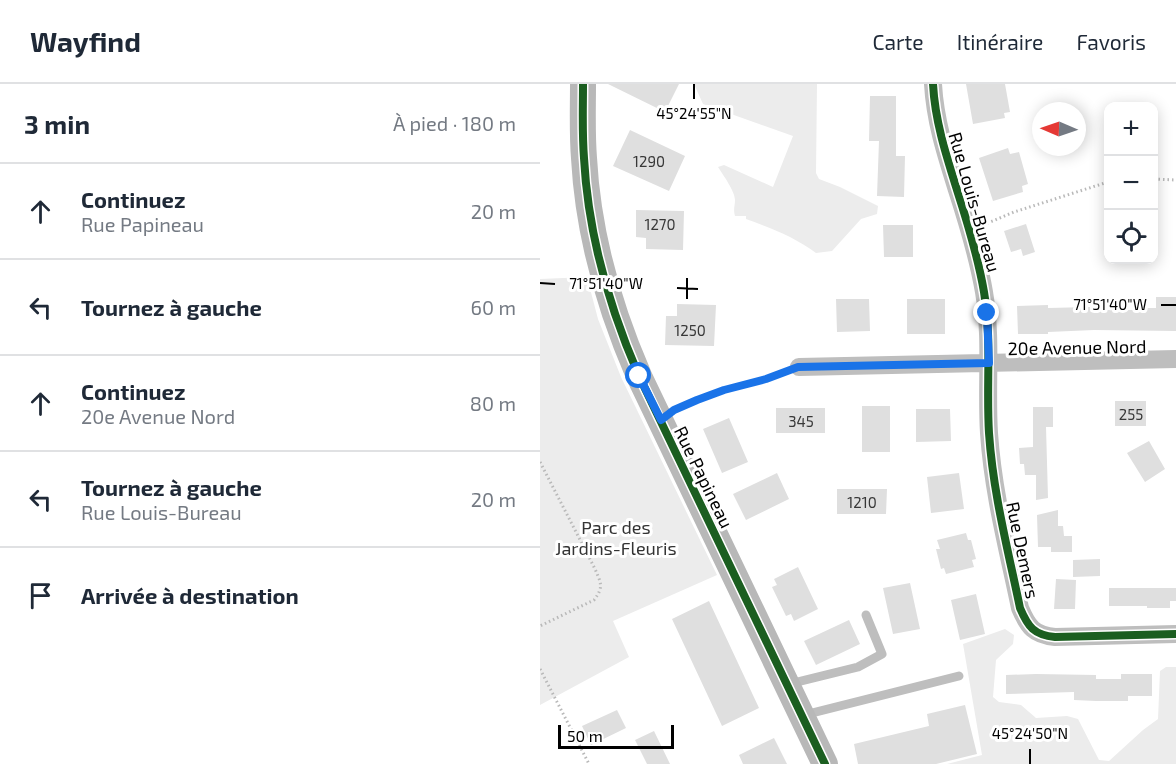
<!DOCTYPE html>
<html lang="fr">
<meta charset="utf-8">
<style>
:root{--surface:#fff;--page:#f2f2f3;--text:#1f2937;--muted:#747a83;--line:#e0e1e3}
body{margin:0;font-family:"Exo 2",sans-serif;background:var(--page);color:var(--text)}
.controls{position:absolute;right:18px;top:18px;display:grid;overflow:hidden;border-radius:12px;box-shadow:0 3px 15px #0003}
.controls button{width:54px;height:54px;display:grid;place-items:center;padding:0;border:0;border-bottom:2px solid var(--line);background:var(--surface);color:var(--text);font:30px sans-serif}
.compass{position:absolute;left:492px;top:18px;width:54px;height:54px;border-radius:50%;background:var(--surface);box-shadow:0 3px 15px #0003;rotate:272deg}
.scale{position:absolute;left:18px;bottom:15px;width:116px;box-sizing:border-box;padding-left:6px;border:3px solid #000;border-top:0;font-size:16px;line-height:21px;white-space:nowrap;color:#000;-webkit-text-stroke:4px #fff;paint-order:stroke}
.stop{position:absolute;width:18px;height:18px;margin:-14px;border:4px solid #1a73e8;border-radius:50%;background:#fff}
.stop.end{background:#1a73e8;border-color:#fff;box-shadow:0 2px 6px #0008}
.list{margin:0;padding:0;list-style:none}
h2{display:flex;justify-content:space-between;align-items:center;height:78px;margin:0;padding:0 24px;font-size:26px}
h2 small{font-size:20px;font-weight:400;color:var(--muted)}
.list li{display:grid;grid-template-columns:39px 1fr auto;gap:18px;align-items:center;box-sizing:border-box;height:96px;padding:0 24px;border-top:2px solid var(--line)}
.list b{display:block;font-size:22px;white-space:nowrap}
.list p{margin:0;font-size:20px;white-space:nowrap;color:var(--muted)}
.list em{font-size:20px;font-style:normal;color:var(--muted)}
.icon{flex:none;width:33px;height:33px;fill:none;stroke:currentColor;stroke-width:2;stroke-linecap:round;stroke-linejoin:round}
.map{position:relative;flex:none;width:636px;height:680px;overflow:hidden}
header{display:flex;align-items:center;gap:36px;box-sizing:border-box;height:84px;padding:0 30px;background:var(--surface);border-bottom:2px solid var(--line)}
header strong{font-size:28px}
nav{display:flex;gap:33px;margin-inline-start:auto;font-size:21px}
main{display:flex}
aside{flex:1;background:var(--surface)}
.map>svg:first-child{display:block}
</style>
<header>
<strong>Wayfind</strong>
<nav><a>Carte</a><a>Itinéraire</a><a>Favoris</a></nav>
</header>
<main>
<aside>
<h2>3 min<small>À pied · 180 m</small></h2>
<ul class="list">
<li><svg class="icon" aria-label="ahead" viewBox="0 0 24 24"><path d="M12 20V5M6 11l6-6 6 6"/></svg><div><b>Continuez</b><p>Rue Papineau</p></div><em>20 m</em></li>
<li><svg class="icon" aria-label="left" viewBox="0 0 24 24"><path d="M17 20v-9H6M10 6l-5 5 5 5"/></svg><div><b>Tournez à gauche</b></div><em>60 m</em></li>
<li><svg class="icon" aria-label="ahead" viewBox="0 0 24 24"><path d="M12 20V5M6 11l6-6 6 6"/></svg><div><b>Continuez</b><p>20e Avenue Nord</p></div><em>80 m</em></li>
<li><svg class="icon" aria-label="left" viewBox="0 0 24 24"><path d="M17 20v-9H6M10 6l-5 5 5 5"/></svg><div><b>Tournez à gauche</b><p>Rue Louis-Bureau</p></div><em>20 m</em></li>
<li><svg class="icon" aria-label="arrive" viewBox="0 0 24 24"><path d="M6 21V4h12l-3 4 3 4H6"/></svg><div><b>Arrivée à destination</b></div></li>
</ul>
</aside>
<div class="map">
<svg width="636" height="680" viewBox="0 0 636 680">
<rect width="100%" height="100%" fill="#fff"/>
<path fill="#ececec" d="M154,0H277L276,89L279,95L300,103L338,122L337,130L321,135L292,167L276,169C255,153 231,144 206,135V132H195C193,125 195,122 195,116C195,107 183,91 178,83L184,81L233,103L253,52L163,20Z
M47,193L58,235L81,293L177,491L73,537L89,573L0,621V195Z
M465,545L474,551L473,560L456,576L453,613L459,618L481,621L496,634L527,632L538,635L559,676L569,677L603,646L618,635L620,587L626,583H636V680H407L442,671L423,560Z"/>
<path fill="#dfdfdf" d="M68,0H139L125,28Z
M426,0H465L470,28L464,29L465,34L433,40Z
M330,12H356V72H365L364,113L337,112L339,57H329Z
M90,46L145,72L129,107L73,82Z
M468,64L470,70L479,68L488,100L482,102L483,108L453,117L439,74Z
M96,126L144,127L143,166L106,165V154L96,153Z
M486,140L495,168L483,172L481,165L471,168L464,147Z
M343,141H373V173H344Z
M616,213H636V247L554,246L508,248V250H478L477,222L508,221V224L550,223V226H607V224H616Z
M296,215H329L330,247L297,248Z
M367,215H405V250H367Z
M137,220L176,221L174,262L125,261L126,232H137Z
M575,317H606V342H575Z
M322,322H350V368H322Z
M493,323H513V343H506L508,414L496,416V391H485L484,380H480L479,364L493,363Z
M236,324H285V349H236Z
M376,325H410L411,357L376,358Z
M189,334L208,378L182,389L163,345Z
M609,357L625,385L605,398L587,369Z
M237,389L249,415L206,436L193,410Z
M419,389L424,425L391,429L387,393Z
M297,405H347L346,430H297Z
M518,426V442H523L524,452H532V468H511V463H498L497,431Z
M426,449L428,456H431L436,475L432,476L434,483L406,490L404,484L401,485L396,465H400L397,456Z
M560,475V492L533,493V476Z
M258,483L278,525L254,537L251,530L246,532L232,503L237,501L234,495Z
M516,495L536,496L535,525H514Z
M370,499L380,545L353,550L343,504Z
M569,504H636V517H630V524H607V522H569Z
M436,510L445,550L420,556L411,516Z
M169,517L219,624L182,642L132,535Z
M309,536L320,560L276,581L264,557Z
M496,590L556,591V595H581V590H612V612H588V617H556L534,616V608L466,610V591Z
M425,621L437,670L396,680H318L314,660L389,642L387,630Z
M77,626L86,644L51,661L42,642Z
M114,647L130,680H107L95,656Z
M234,654L247,680H203L199,671Z"/>
<g fill="none" stroke-linecap="round" stroke-linejoin="round">
<path stroke="#b9b9b9" stroke-width="3" stroke-dasharray="1.5 3" stroke-linecap="butt" d="M614,95L636,96
M443,141L474,128L568,98
M136,325C152,318 168,311 185,306C205,300 226,295 246,288
M0,378L55,485C61,499 64,503 54,516L0,542
M0,585L49,680"/>
<path stroke="#bebebe" stroke-width="9" d="M249,600L318,583L342,570L326,531
M264,631L419,592"/>
<path stroke="#bebebe" stroke-width="18" d="M393,0C395,37 406,71 417,106C428,140 438,173 444,208C452,255 446,302 449,349C453,409 468,466 480,524C488,543 494,551 515,553L636,550
M259,283L636,275"/>
<path stroke="#b8b8b8" stroke-width="26" d="M43,0C43,25 42,49 44,74C48,149 69,223 99,292L285,680"/>
<g stroke="#fff" stroke-width="11">
<path id="cycleway" d="M43,0C43,25 42,49 44,74C48,149 69,223 99,292L285,680
M393,0C395,37 406,71 417,106C428,140 438,173 444,208C452,255 446,302 449,349C453,409 468,466 480,524C488,543 494,551 515,553L636,550"/>
</g>
<use href="#cycleway" stroke="#1b5e20" stroke-width="8"/>
</g>
<g fill="none" stroke-linecap="round" stroke-linejoin="round">
<path stroke="#1a73e8" stroke-width="8" d="M99,292L121,336L134,326L157,316L184,306L226,295L258,283L449,279L447,229"/>
</g>
<path fill="none" stroke="#000" stroke-width="2" d="M154,15V0M0,199L15,200M137,204L158,205M147,215V194M621,221H636M490,680V665"/>
<g text-anchor="middle" dominant-baseline="central" stroke-width="6" stroke-linejoin="round" paint-order="stroke">
<g font-size="15" fill="#383838">
<text x="109" y="77">1290</text>
<text x="120" y="140">1270</text>
<text x="150" y="246">1250</text>
<text x="591" y="330">255</text>
<text x="261" y="337">345</text>
<text x="322" y="418">1210</text>
</g>
<g font-size="18" fill="#000" stroke="#fff">
<text transform="translate(435 118) rotate(74)">Rue Louis-Bureau</text>
<text transform="translate(537 263) rotate(-1)">20e Avenue Nord</text>
<text transform="translate(164 393) rotate(64)">Rue Papineau</text>
<text transform="translate(483 466) rotate(78)">Rue Demers</text>
</g>
<g font-size="18" fill="#333" stroke="#fff">
<text x="76" y="443">Parc des<tspan x="76" dy="21">Jardins-Fleuris</tspan></text>
</g>
</g>
<g font-size="15" text-anchor="middle" fill="#000" stroke="#fff" stroke-width="6" stroke-linejoin="round" paint-order="stroke">
<text x="154" y="35">45°24'55"N</text>
<text x="66" y="205">71°51'40"W</text>
<text x="570" y="226">71°51'40"W</text>
<text x="490" y="655">45°24'50"N</text>
</g>
</svg>
<div class="controls">
<button>+</button>
<button>−</button>
<button><svg class="icon" aria-label="locate" viewBox="0 0 24 24"><circle cx="12" cy="12" r="6"/><path d="M12 2v4M12 18v4M2 12h4M18 12h4"/></svg></button>
</div>
<svg class="compass" viewBox="-18 -18 36 36"><path d="M0-13l5 13h-10z" fill="#e53935"/><path d="M0 13l5-13h-10z" fill="#747a83"/></svg>
<div class="scale">50 m</div>
<div class="stop" style="left:99px;top:292px"></div>
<div class="stop end" style="left:447px;top:229px"></div>
</div>
</main>
